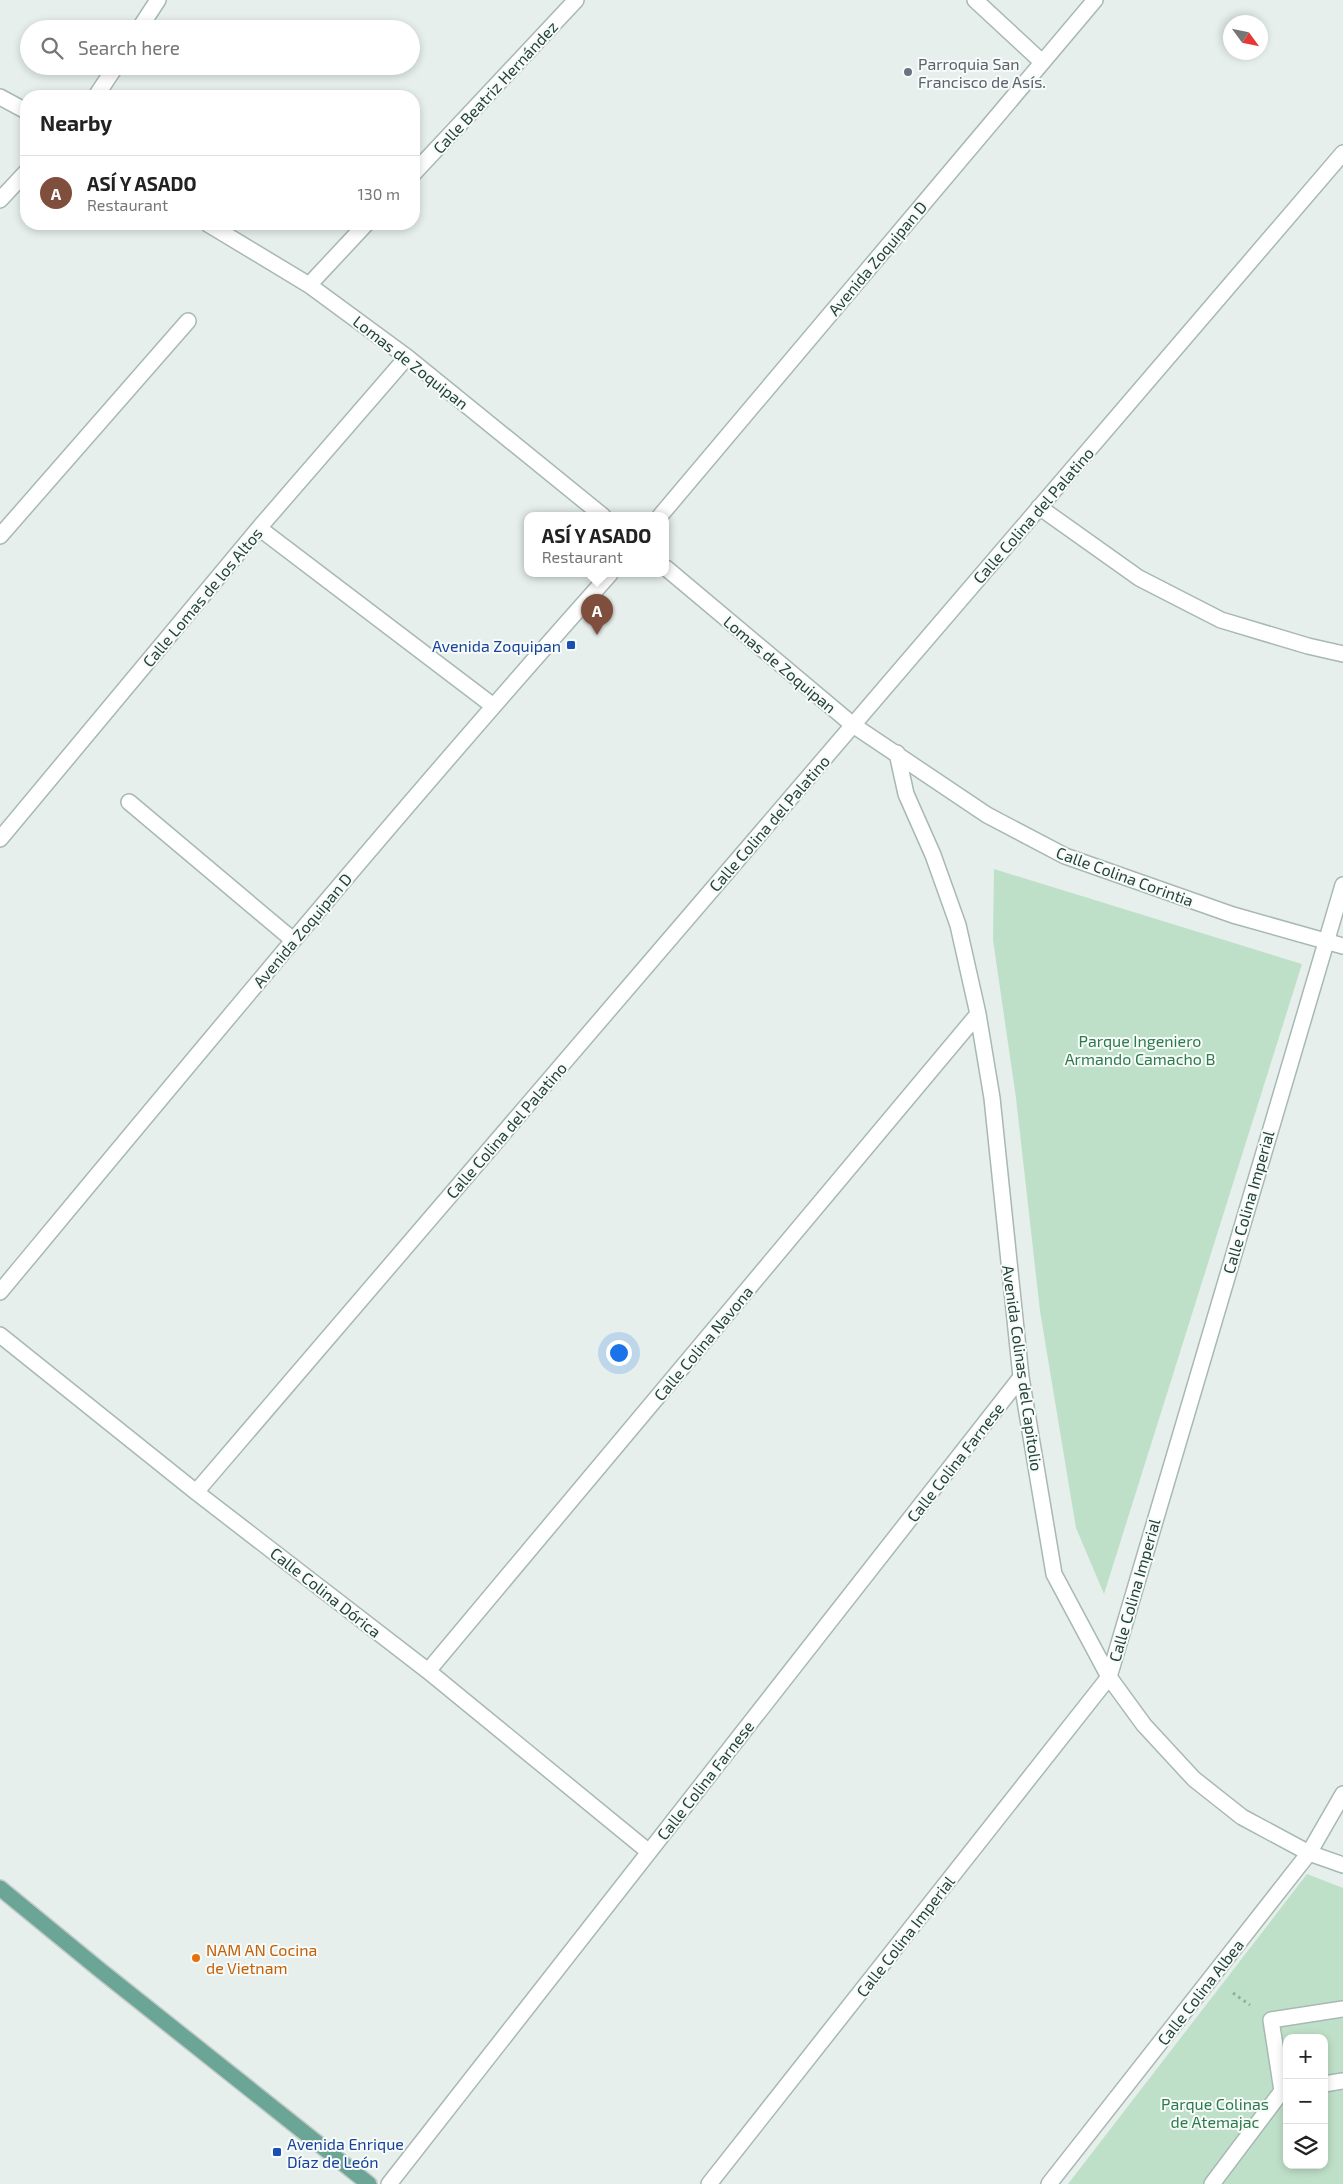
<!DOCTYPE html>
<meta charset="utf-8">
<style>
:root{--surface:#fff;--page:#f6f6f6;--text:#222;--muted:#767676;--line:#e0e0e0;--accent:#804e3d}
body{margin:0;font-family:"Exo 2",sans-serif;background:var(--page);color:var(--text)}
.controls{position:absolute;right:15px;bottom:15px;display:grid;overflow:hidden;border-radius:10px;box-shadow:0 2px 8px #0003}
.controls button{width:45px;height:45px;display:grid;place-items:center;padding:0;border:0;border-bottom:1px solid var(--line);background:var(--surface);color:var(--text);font:25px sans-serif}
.compass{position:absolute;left:1223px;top:15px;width:45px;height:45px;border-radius:50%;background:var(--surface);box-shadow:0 2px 8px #0003;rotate:123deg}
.you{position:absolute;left:618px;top:1352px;width:18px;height:18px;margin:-12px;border:4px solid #fff;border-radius:50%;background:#1a73e8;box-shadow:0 0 0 8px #1a73e833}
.badge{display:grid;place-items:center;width:32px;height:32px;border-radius:50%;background:var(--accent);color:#fff;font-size:16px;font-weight:700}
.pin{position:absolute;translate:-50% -41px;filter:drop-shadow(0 1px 2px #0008)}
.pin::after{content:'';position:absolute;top:26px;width:18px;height:15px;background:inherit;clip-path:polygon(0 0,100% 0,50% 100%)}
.popup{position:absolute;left:524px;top:512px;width:145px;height:65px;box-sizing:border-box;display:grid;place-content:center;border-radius:10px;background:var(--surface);filter:drop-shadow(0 1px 4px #0005);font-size:16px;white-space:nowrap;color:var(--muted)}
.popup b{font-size:19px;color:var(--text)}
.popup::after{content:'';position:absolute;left:50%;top:100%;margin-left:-10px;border:10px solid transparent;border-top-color:var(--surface)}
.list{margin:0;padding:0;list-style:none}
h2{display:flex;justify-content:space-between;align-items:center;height:65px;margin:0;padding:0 20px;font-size:21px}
h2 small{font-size:16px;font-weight:400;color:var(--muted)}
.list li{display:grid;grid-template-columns:32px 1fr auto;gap:15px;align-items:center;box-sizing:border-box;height:75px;padding:0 20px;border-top:1px solid var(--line)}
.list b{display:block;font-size:19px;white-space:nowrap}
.list p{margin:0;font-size:16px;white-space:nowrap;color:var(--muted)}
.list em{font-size:16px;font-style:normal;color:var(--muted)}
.icon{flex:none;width:28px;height:28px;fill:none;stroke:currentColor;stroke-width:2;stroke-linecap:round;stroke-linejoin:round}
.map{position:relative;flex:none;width:1343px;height:2184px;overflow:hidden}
.search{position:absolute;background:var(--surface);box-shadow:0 2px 8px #0003;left:20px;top:20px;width:400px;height:55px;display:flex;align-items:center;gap:12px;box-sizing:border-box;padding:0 18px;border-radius:28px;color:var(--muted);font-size:19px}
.panel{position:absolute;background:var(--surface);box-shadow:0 2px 8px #0003;left:20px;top:90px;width:400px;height:140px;border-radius:20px}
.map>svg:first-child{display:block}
</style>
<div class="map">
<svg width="1343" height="2184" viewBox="0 0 1343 2184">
<rect width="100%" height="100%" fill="#e6efeb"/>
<path fill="#bfe0c8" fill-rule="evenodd" d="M994,869L1302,964L1104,1594L1076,1528L1040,1311L1016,1098L993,940Z
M1307,1874L1343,1888V2184H1068ZM1287,2038H1324V2165H1287Z"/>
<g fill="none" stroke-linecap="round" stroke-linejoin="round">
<g stroke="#a8b8b2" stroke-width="18">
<path id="minor" d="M975,0L1042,62
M139,29L158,0
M96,96L116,66
M0,97L26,111
M414,173L576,0
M0,200L26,172
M208,224L309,285L407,357L603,516
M309,285L366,224
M1039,507L1139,578L1221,620L1308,646L1343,654
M660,516L1095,0
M259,528L492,705
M0,536L188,321
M666,568L853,725L987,815L1065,856L1233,915L1343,946
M897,753L906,794L933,855L958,925L978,1014L992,1098L1021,1377L1054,1574L1109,1677L1144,1725L1194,1779L1242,1817L1309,1853L1343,1865
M129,802L293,940
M0,839L259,528L407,357
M0,1292C201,1050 401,808 610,574
M0,1335L196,1492L428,1671L649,1852
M196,1492L1343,153
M428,1671L978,1014
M1324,2084L1343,2081
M1287,2090L1282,2091L1271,2020L1343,2009
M389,2184L1021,1377
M709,2184L1109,1677L1343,885
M1049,2184L1309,1853L1343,1794
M1212,2184L1282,2091"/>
</g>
<g stroke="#c2cac8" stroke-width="18">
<path id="major" d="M0,1888L100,1970L369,2184"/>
</g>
<path stroke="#86b3a5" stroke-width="3" stroke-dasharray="2.5 4" stroke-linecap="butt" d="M1233,1993L1250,2005"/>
<use href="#minor" stroke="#fff" stroke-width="15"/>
<use href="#major" stroke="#6aa596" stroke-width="15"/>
</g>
<circle fill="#6b7280" stroke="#f7fbf9" stroke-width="2" cx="908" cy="72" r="5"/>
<g fill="#1a4fb4" stroke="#f7fbf9" stroke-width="2">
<rect x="566" y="640" width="10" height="10" rx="2.5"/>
<rect x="272" y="2147" width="10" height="10" rx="2.5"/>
</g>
<circle fill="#e8710a" stroke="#f7fbf9" stroke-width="2" cx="196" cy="1958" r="5"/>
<g text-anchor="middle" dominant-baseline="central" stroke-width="4" stroke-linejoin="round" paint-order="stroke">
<g font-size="16" fill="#5b616d" stroke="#f7fbf9" text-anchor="start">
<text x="918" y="63">Parroquia San<tspan x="918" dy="18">Francisco de Asís.</tspan></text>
</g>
<g font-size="16" fill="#24423a" stroke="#f7fbf9">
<text transform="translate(495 87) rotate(-47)">Calle Beatriz Hernández</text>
<text transform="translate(877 258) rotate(-50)">Avenida Zoquipan D</text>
<text transform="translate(411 362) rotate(38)">Lomas de Zoquipan</text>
<text transform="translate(1033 515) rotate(-49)">Calle Colina del Palatino</text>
<text transform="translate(202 597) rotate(-50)">Calle Lomas de los Altos</text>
<text transform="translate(780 664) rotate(40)">Lomas de Zoquipan</text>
<text transform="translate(769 823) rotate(-49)">Calle Colina del Palatino</text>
<text transform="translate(1125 876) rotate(20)">Calle Colina Corintia</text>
<text transform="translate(302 930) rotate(-50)">Avenida Zoquipan D</text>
<text transform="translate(506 1130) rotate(-49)">Calle Colina del Palatino</text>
<text transform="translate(1248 1202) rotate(-74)">Calle Colina Imperial</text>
<text transform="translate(703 1343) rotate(-50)">Calle Colina Navona</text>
<text transform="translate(1023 1368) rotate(82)">Avenida Colinas del Capitolio</text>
<text transform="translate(955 1462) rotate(-52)">Calle Colina Farnese</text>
<text transform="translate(1134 1590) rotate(-74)">Calle Colina Imperial</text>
<text transform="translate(326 1592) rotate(38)">Calle Colina Dórica</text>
<text transform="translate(705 1780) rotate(-52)">Calle Colina Farnese</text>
<text transform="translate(905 1936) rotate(-52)">Calle Colina Imperial</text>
<text transform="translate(1200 1992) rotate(-52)">Calle Colina Albea</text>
</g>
<g font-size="16" fill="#164399" stroke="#f7fbf9" text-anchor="end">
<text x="561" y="645">Avenida Zoquipan</text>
<text x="287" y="2143" text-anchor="start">Avenida Enrique<tspan x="287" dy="18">Díaz de León</tspan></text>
</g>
<g font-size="16" fill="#2d7a4b" stroke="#f7fbf9">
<text x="1140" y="1040">Parque Ingeniero<tspan x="1140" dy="18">Armando Camacho B</tspan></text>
<text x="1215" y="2103">Parque Colinas<tspan x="1215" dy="18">de Atemajac</tspan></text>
</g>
<g font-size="16" fill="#c56008" stroke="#f7fbf9" text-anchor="start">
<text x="206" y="1949">NAM AN Cocina<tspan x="206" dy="18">de Vietnam</tspan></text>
</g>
</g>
</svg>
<div class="controls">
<button>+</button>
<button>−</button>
<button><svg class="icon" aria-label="layers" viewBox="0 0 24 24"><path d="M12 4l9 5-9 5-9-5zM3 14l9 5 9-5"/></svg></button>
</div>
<svg class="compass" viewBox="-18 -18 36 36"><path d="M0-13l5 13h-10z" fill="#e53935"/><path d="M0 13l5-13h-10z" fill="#767676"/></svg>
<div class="you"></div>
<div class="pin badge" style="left:597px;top:635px">A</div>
<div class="popup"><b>ASÍ Y ASADO</b>Restaurant</div>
<div class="search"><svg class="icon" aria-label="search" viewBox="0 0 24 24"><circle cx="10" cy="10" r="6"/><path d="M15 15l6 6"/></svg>Search here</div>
<section class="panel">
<h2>Nearby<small></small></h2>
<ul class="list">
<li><span class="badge">A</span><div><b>ASÍ Y ASADO</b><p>Restaurant</p></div><em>130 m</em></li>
</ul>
</section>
</div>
